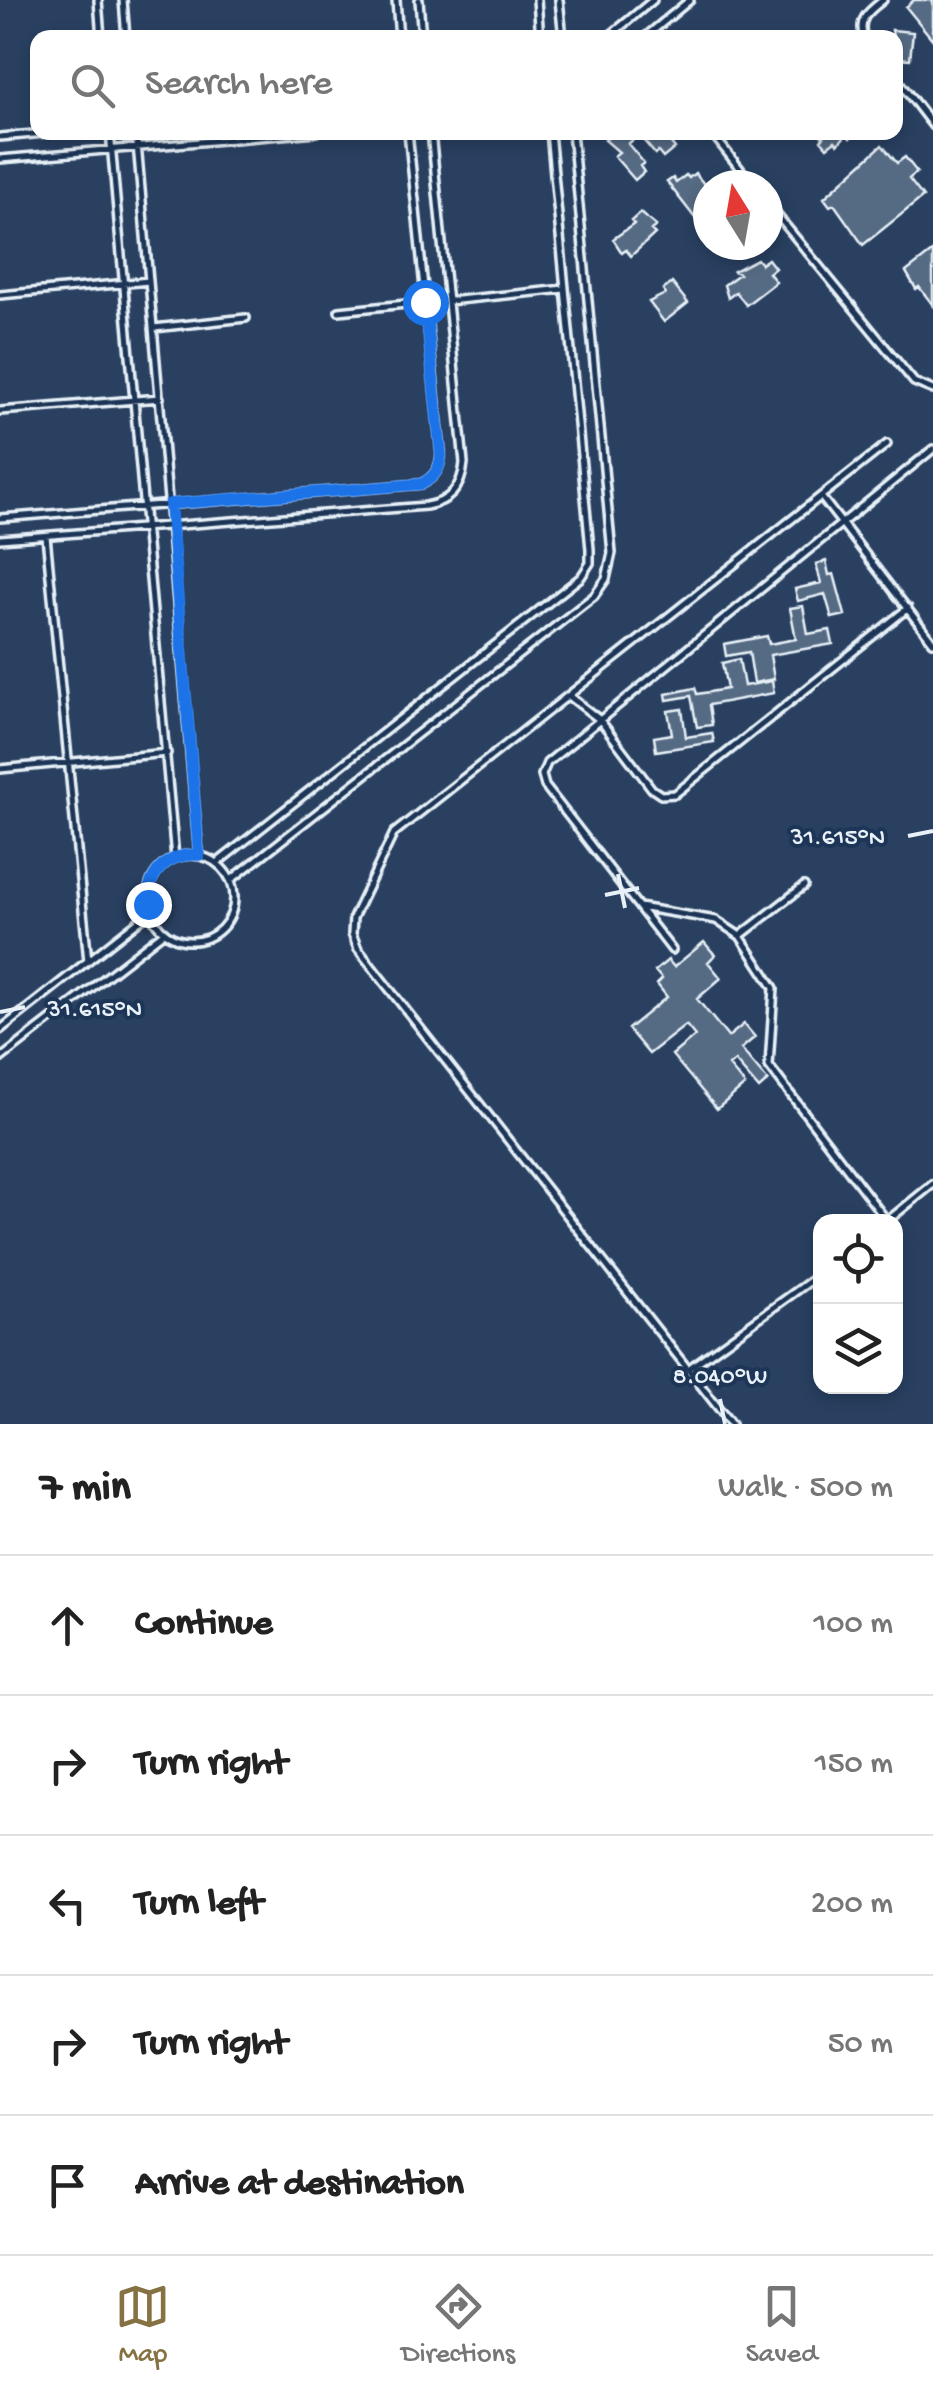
<!DOCTYPE html>
<meta charset="utf-8">
<style>
:root{--surface:#fff;--page:#f2f2f2;--text:#222;--muted:#767676;--line:#e0e0e0;--accent:#857141}
body{margin:0;font-family:"Gochi Hand",sans-serif;background:var(--page);color:var(--text)}
.controls{position:absolute;right:30px;bottom:30px;display:grid;overflow:hidden;border-radius:20px;box-shadow:0 5px 15px #0003}
.controls button{width:90px;height:90px;display:grid;place-items:center;padding:0;border:0;border-bottom:2px solid var(--line);background:var(--surface);color:var(--text);font:50px sans-serif}
.compass{position:absolute;left:693px;top:170px;width:90px;height:90px;border-radius:50%;background:var(--surface);box-shadow:0 5px 15px #0003;rotate:349deg}
.stop{position:absolute;width:30px;height:30px;margin:-22px;border:8px solid #1a73e8;border-radius:50%;background:#fff}
.stop.end{background:#1a73e8;border-color:#fff;box-shadow:0 2px 10px #0008}
.list{margin:0;padding:0;list-style:none}
h2{display:flex;justify-content:space-between;align-items:center;height:130px;margin:0;padding:0 40px;font-size:42px}
h2 small{font-size:32px;font-weight:400;color:var(--muted)}
.list li{display:grid;grid-template-columns:65px 1fr auto;gap:30px;align-items:center;box-sizing:border-box;height:140px;padding:0 40px;border-top:2px solid var(--line)}
.list b{display:block;font-size:38px;white-space:nowrap}
.list em{font-size:32px;font-style:normal;color:var(--muted)}
.icon{flex:none;width:55px;height:55px;fill:none;stroke:currentColor;stroke-width:2;stroke-linecap:round;stroke-linejoin:round}
.map{position:relative;flex:none;width:933px;height:1424px;overflow:hidden}
.search{position:absolute;background:var(--surface);box-shadow:0 5px 15px #0003;left:30px;right:30px;top:30px;height:110px;display:flex;align-items:center;gap:25px;box-sizing:border-box;padding:0 35px;border-radius:20px;color:var(--muted);font-size:38px}
.sheet{height:830px;background:var(--surface)}
nav{display:flex;justify-content:space-around;align-items:center;box-sizing:border-box;height:140px;border-top:2px solid var(--line);background:var(--surface);font-size:28px;color:var(--muted)}
nav a{display:grid;justify-items:center;gap:5px}
nav .on{color:var(--accent)}
.map>svg:first-child{display:block}
</style>
<div class="map">
<svg width="933" height="1424" viewBox="0 0 933 1424">
<rect width="100%" height="100%" fill="#294061"/>
<filter id="ink" filterUnits="userSpaceOnUse"><feTurbulence type="fractalNoise" baseFrequency=".01" numOctaves="2"/><feDisplacementMap in="SourceGraphic" scale="20" xChannelSelector="R" yChannelSelector="G"/><feConvolveMatrix kernelMatrix="1 2 1 2 8 2 1 2 1" color-interpolation-filters="sRGB"/></filter>
<g filter="url(#ink)">
<path fill="#556a83" stroke="#e8f1f8" stroke-width="2.5" d="M914,0H933V40L906,7Z
M892,30L913,32L910,59L896,58Z
M614,132H662L675,148L663,158L658,152L655,154L639,135L628,144L644,163L640,166L644,172L635,180L614,156L619,152L605,140Z
M816,132H856L850,138L847,134L838,144L835,141L827,147L821,140L824,137Z
M882,145L897,163L905,157L917,172L909,179L923,197L863,245L834,204L830,206L824,198Z
M695,173L708,189V208L695,218L667,182L673,178L676,183L686,175L689,178Z
M640,213L656,226L651,230L655,234L631,256L626,250L622,253L613,239L634,224L631,221Z
M932,252L933,253V305L919,287L916,289L906,272Z
M757,259L761,264L768,259L775,268L769,273L776,282L746,305L736,292L728,298L724,285L739,274L734,271Z
M672,283L688,303L664,322L649,302L665,294L663,290Z
M826,561L829,575L834,574L845,615L832,618L825,594L798,601L795,589L821,583L816,564Z
M803,606L808,634L830,630L833,644L770,655L774,679L754,683L749,652L726,656L724,644L767,636L769,644L796,639L790,608Z
M739,659L744,686L772,681L774,693L709,705L712,725L697,727L691,696L667,700L666,694L695,688L697,694L727,689L722,663Z
M682,709L686,737L712,733L714,742L656,751L654,737L672,734L668,711Z
M704,942L715,955L708,962L721,978L697,999L728,1037L744,1024L755,1037L741,1049L768,1081L759,1089L735,1061L729,1066L745,1085L717,1109L672,1055L695,1036L686,1025L649,1054L628,1029L667,997L657,984L662,979L655,971L668,960L674,967Z"/>
<g fill="none" stroke-linecap="round" stroke-linejoin="round">
<g stroke="#e8f1f8" stroke-width="12">
<path id="lane" d="M98,0L101,38
M123,0L126,38
M396,0L399,38
M419,0L422,38
M537,0L540,38
M559,0L563,38
M607,38L653,0
M644,38L690,0
M864,38C857,19 869,11 883,0
M896,78L933,126
M110,132L175,858
M136,132L199,855
M711,132L753,185
M0,137L56,132
M0,159L317,132
M768,204L914,382L933,390
M0,295L149,281
M448,301L564,289
M339,311L425,302
M154,328L246,318
M0,411L160,398
M822,498L933,642
M0,518L421,484C434,478 441,468 441,453L408,132
M46,536L88,961
M0,539L426,506C450,502 462,487 464,463L431,132
M569,696L600,720L652,789L661,795L675,794L908,608
M0,769L167,753
M148 898a43 43 0 1 1 86 0a43 43 0 1 1-86 0Z
M217,863L581,577L590,563V549L550,132
M231,880L594,596L606,579L612,553L572,132
M639,907L716,920L740,936L774,988L769,1066L887,1221
M740,936L804,886
M672,950L545,786L542,775L547,763L933,449
M0,1030L150,912
M0,1059L164,932
M886,1222L933,1184
M688,1369L820,1274
M731,1424L358,949L352,934L353,918L394,833L887,444"/>
</g>
<use href="#lane" stroke="#1d3557" stroke-width="5"/>
</g>
</g>
<g fill="none" stroke-linecap="round" stroke-linejoin="round" filter="url(#ink)">
<path stroke="#1a73e8" stroke-width="12" d="M148,904C147,873 168,853 199,855L170,504L421,484C434,478 441,468 441,454L425,302"/>
</g>
<path fill="none" stroke="#e8f1f8" stroke-width="4" d="M908,836L933,831M618,874L625,908M605,895L639,888M0,1012L25,1007M720,1399L725,1424"/>
<g font-size="25" text-anchor="middle" fill="#e8f1f8" stroke="#1d3557" stroke-width="8" stroke-linejoin="round" paint-order="stroke">
<text x="838" y="844">31.615°N</text>
<text x="95" y="1016">31.615°N</text>
<text x="720" y="1383">8.040°W</text>
</g>
</svg>
<div class="controls">
<button><svg class="icon" aria-label="locate" viewBox="0 0 24 24"><circle cx="12" cy="12" r="6"/><path d="M12 2v4M12 18v4M2 12h4M18 12h4"/></svg></button>
<button><svg class="icon" aria-label="layers" viewBox="0 0 24 24"><path d="M12 4l9 5-9 5-9-5zM3 14l9 5 9-5"/></svg></button>
</div>
<svg class="compass" viewBox="-18 -18 36 36"><path d="M0-13l5 13h-10z" fill="#e53935"/><path d="M0 13l5-13h-10z" fill="#767676"/></svg>
<div class="stop" style="left:425px;top:302px"></div>
<div class="stop end" style="left:148px;top:904px"></div>
<div class="search"><svg class="icon" aria-label="search" viewBox="0 0 24 24"><circle cx="10" cy="10" r="6"/><path d="M15 15l6 6"/></svg>Search here</div>
</div>
<section class="sheet">
<h2>7 min<small>Walk · 500 m</small></h2>
<ul class="list">
<li><svg class="icon" aria-label="ahead" viewBox="0 0 24 24"><path d="M12 20V5M6 11l6-6 6 6"/></svg><div><b>Continue</b></div><em>100 m</em></li>
<li><svg class="icon" aria-label="right" viewBox="0 0 24 24"><path d="M7 20v-9h11M14 6l5 5-5 5"/></svg><div><b>Turn right</b></div><em>150 m</em></li>
<li><svg class="icon" aria-label="left" viewBox="0 0 24 24"><path d="M17 20v-9H6M10 6l-5 5 5 5"/></svg><div><b>Turn left</b></div><em>200 m</em></li>
<li><svg class="icon" aria-label="right" viewBox="0 0 24 24"><path d="M7 20v-9h11M14 6l5 5-5 5"/></svg><div><b>Turn right</b></div><em>50 m</em></li>
<li><svg class="icon" aria-label="arrive" viewBox="0 0 24 24"><path d="M6 21V4h12l-3 4 3 4H6"/></svg><div><b>Arrive at destination</b></div></li>
</ul>
</section>
<nav>
<a class="on"><svg class="icon" aria-label="map" viewBox="0 0 24 24"><path d="M3 6l6-2 6 2 6-2v14l-6 2-6-2-6 2zM9 4v14M15 6v14"/></svg>Map</a>
<a><svg class="icon" aria-label="directions" viewBox="0 0 24 24"><path d="M12 3l9 9-9 9-9-9zM9 14v-3h6M13 9l2 2-2 2"/></svg>Directions</a>
<a><svg class="icon" aria-label="saved" viewBox="0 0 24 24"><path d="M7 4h10v16l-5-4-5 4z"/></svg>Saved</a>
</nav>
